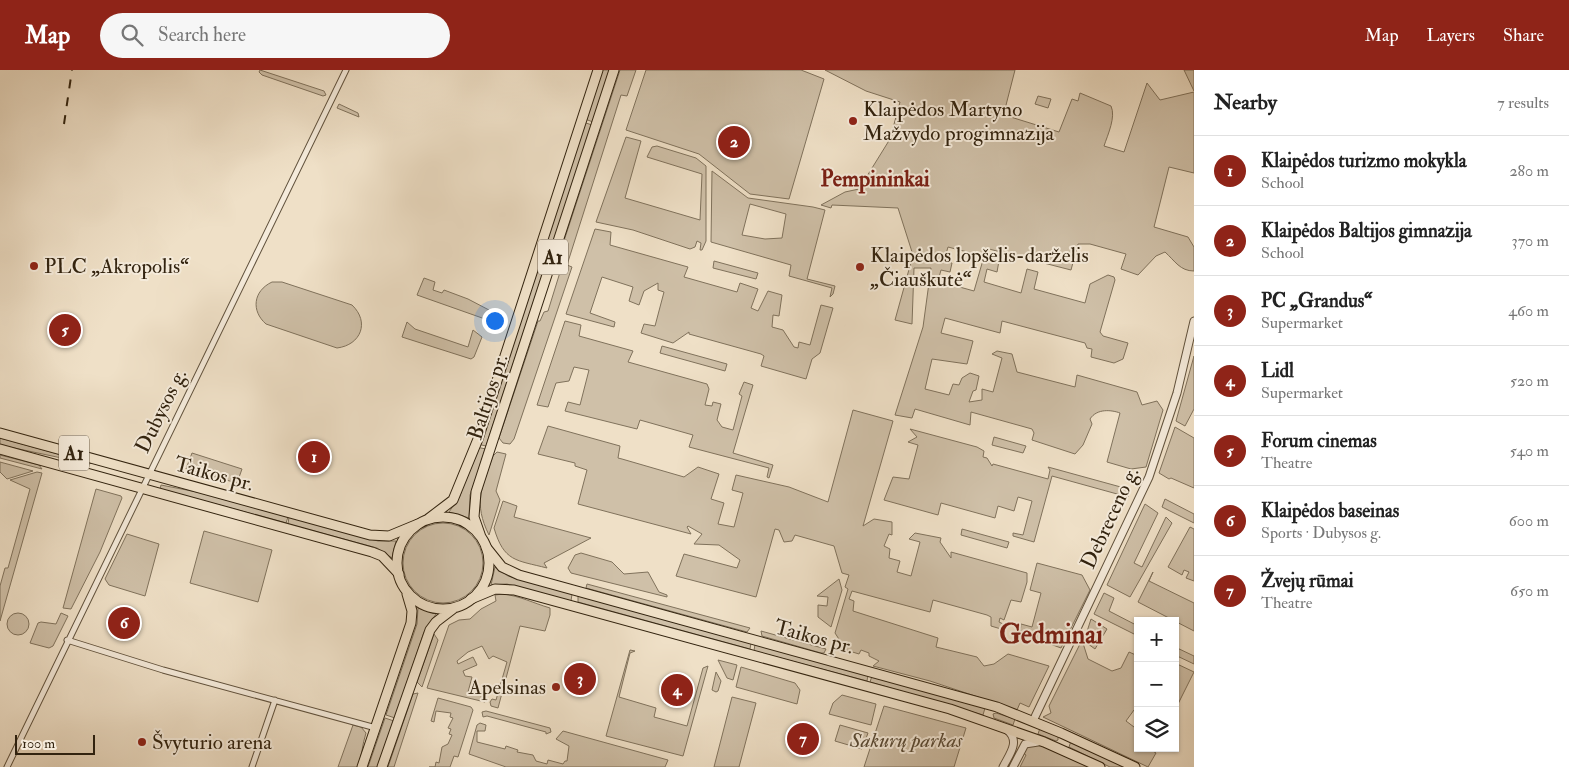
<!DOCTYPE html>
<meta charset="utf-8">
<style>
:root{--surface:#fff;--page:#f6f6f6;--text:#222;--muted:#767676;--line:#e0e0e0;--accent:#8f2418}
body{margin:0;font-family:"IM FELL Double Pica",serif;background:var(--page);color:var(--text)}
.controls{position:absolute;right:15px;bottom:15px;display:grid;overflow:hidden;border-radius:0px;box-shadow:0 1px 4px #0004}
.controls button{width:45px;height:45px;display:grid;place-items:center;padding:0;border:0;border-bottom:1px solid var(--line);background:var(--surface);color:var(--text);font:25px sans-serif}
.scale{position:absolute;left:15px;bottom:12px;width:80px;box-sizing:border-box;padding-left:5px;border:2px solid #32230f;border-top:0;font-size:14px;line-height:18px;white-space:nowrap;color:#32230f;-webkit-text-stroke:4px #f5ebdb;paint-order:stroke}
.you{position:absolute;left:494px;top:250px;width:18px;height:18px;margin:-12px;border:4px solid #fff;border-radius:50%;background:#1a73e8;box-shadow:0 0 0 8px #1a73e833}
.badge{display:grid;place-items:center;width:32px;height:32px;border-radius:50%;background:var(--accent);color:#fff;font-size:16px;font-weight:700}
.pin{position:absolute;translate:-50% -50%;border:2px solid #fff;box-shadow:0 1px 5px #0006}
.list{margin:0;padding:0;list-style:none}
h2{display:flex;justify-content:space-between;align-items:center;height:65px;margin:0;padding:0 20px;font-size:21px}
h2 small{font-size:16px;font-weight:400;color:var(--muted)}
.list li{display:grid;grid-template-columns:32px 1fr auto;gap:15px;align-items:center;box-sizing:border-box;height:70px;padding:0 20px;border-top:1px solid var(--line)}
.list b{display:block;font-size:19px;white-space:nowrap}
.list p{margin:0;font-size:16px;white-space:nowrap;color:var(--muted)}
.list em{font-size:16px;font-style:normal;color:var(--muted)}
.icon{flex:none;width:28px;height:28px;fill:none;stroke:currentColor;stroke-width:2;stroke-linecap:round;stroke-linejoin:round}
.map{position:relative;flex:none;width:1194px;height:697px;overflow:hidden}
header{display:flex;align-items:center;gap:30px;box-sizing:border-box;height:70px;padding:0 25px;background:var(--accent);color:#fff}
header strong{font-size:24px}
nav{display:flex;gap:28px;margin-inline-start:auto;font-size:18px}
.search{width:350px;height:45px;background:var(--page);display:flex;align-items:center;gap:12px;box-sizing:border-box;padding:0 18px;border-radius:28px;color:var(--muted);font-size:19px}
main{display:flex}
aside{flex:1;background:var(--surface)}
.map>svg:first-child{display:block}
</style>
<header>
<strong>Map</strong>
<div class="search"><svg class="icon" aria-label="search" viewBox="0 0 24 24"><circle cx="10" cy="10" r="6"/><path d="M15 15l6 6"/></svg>Search here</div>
<nav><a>Map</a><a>Layers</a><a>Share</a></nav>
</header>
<main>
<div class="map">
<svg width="1194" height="697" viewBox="0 0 1194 697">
<rect width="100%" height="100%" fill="#efe0c7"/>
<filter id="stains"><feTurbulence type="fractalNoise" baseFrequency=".004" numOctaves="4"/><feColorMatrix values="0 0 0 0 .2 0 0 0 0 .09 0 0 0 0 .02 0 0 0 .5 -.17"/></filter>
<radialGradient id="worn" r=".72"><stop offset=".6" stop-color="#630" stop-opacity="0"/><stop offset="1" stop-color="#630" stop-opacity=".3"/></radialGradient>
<path fill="#cfc0a8" stroke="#80725c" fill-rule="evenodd" d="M260,0L324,21L326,25L323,26L262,5L259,2Z
M600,0H610L593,52L585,49Z
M620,0H636L627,26L621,25L567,195L572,197L514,369L510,374L503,373L499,368L538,251H540L544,242L548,241L561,199L557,192Z
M646,0H801L824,9L789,129L750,124L699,84L626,60Z
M825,0H1015L1005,39L1001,44L1059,62L1072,29L1078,31L1080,23L1111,36C1116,47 1108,64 1104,76L1124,82L1147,13L1160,30L1194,22V103L1169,97L1154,157L1188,167L1194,177V201C1180,201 1175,191 1165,182L1156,186L1138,205L1121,199L1126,184L1090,174H1078L1071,200L989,179L979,185L948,177L944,191L952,193L950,202L941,200L938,211L974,221L983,190L987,188L999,191L997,202L987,199L984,212L1021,223L1027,199L1038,202L1034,219L1085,233L1090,214L1108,205L1114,207L1115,210L1100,262L1103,266L1128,273L1123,289L1114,293L1091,287L1092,279L1087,278L1085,273L1002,251L1000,263L945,248L941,263L973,271L967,294L932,289L925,319L949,325L953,314L959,315L962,308L970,303L979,306L976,320L973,321L969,332L982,330V319L993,322L1002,288L992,284L997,281L1012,284L1017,302L1075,317L1077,305L1137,322L1142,335L1157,331L1163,340L1146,397L1131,399L1107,392L1120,343C1112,340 1097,338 1090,349L1092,354L1083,375L1075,384L1032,370L1034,363L1032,359L971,342L970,355L915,339L912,348L895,345L923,257L931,198H914L912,254L895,250L913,185L898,138L832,135L831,138L821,135L845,122L859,119L890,69L900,32L866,21Z
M1184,0H1194V21Z
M1038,26L1051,29L1048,38L1035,34Z
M339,34L358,43L359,47L337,38Z
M583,52L592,55L486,376L477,374Z
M626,67L641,71L625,128L700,150L702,104L647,87L652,77L657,76L696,88L706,96V171L702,180H700L701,173L697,171L695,177L690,179L633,160L596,152Z
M712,101L748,128L813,137L825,140L807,209L835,216L833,224L830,227L832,218L789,206L791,195L711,172ZM750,134L786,144L782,168L765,169L742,165Z
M595,159L611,162L610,175L688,197L684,207L737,222L740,213L758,219L751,238L758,241L768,221L782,225L779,246L773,245L772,257L783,260L794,277L798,278L799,272L810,275L821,235L833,238L820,283L812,289L806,309L761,296L764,286L761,284L689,264V262L673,273L641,263L644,254L655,256L664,222L658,220V213L644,221L639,235L629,231L633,217L602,207L590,243L615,252L614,257L566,244Z
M714,191L758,203L756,209L713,198Z
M424,208L435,212L433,220L442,223L444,220L468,229L489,240L485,249L417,225Z
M272,212H282L352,235C370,252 361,275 337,278L266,254C251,241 253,221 272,212Z
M565,251L581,255L579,266L633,281L628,292L707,314L709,319L705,335L712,336L713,332L721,334L717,350L722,357L733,360L742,326L739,324L744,312L753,315L733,383L773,395L769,408L767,407L769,398L689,377L693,365L640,350L637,359L565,341L568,332L580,335L589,300L574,297L569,311L556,313L548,337L537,335Z
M407,252L415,259L468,277L473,260L482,267L474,287L471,289L402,267Z
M662,276L727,294L725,301L660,283Z
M1194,286V339L1185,356L1176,351Z
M853,340L893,351L863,456L874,449L892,452V465L889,464L884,476L890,479L889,488L900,491L897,502L911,506L920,472L909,469L915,463L941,468L940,472L951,488V482L1027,503V512L1021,532L1011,530L1004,550L1000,548L999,552L1003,554L1001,559L991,556V547L987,545L933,530L930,542L852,521L849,529L854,531L853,541L938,568L936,577L977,587L984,596L994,594L1008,584L1049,596L1029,637L1020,633L1017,640L930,611L873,596L879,591L869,586V583L861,580L859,584L846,580L835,563L848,519L845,517L849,505L842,503L834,476L795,465L792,471L784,472L779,460L775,459L756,527L676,506L684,484L737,498L740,490L719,475L694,474L702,464L688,456L687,457L691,464L578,434L587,400L575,396V393L538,384L548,356L620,376L618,388L622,389L684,407L698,397L719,404L711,429L724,433L718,454L734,457L743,423L732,420L736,405L789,417L828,432Z
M1175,357L1194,368V418L1171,408L1169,409L1159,403Z
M910,359L977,377L984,381L983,387L987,388L992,396L993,394L1048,409L1050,400L1048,397L1128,419V427L1052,406L1034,472L1013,466V463L1023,465L1032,431L1018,427L1014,441L998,436L995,448L941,433L938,445L884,430L893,407L909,409L918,375L908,372L917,367Z
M994,367L1026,376L1023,383L992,375Z
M0,368L91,393L90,394L0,375Z
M476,377L486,379L470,425L469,448L449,442L460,426Z
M497,382L506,384L496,421L500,430L489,465C473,433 482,417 493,386Z
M192,383L242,399L237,413L186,399Z
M0,385L39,395L42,399L0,388Z
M0,392L33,401L7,409L0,402Z
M37,402L42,403L0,551V516L5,498H8L30,419L10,410Z
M161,415L202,423L288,447L286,453L160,419Z
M96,419L121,426L122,428L100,482L71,539L63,538Z
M1165,429L1194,444V453L1162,437Z
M503,431L517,436L514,447L591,468L544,493L547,498C516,490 504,492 494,458Z
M1145,434L1158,443L1134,493L1142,497L1166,447L1172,453L1130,527L1107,515Z
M289,447L378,471H396L392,488L377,478L288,454Z
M403 493a40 40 0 1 1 80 0a40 40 0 1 1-80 0Z
M1190,457L1194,459V511L1186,508L1189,502L1184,500L1182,505L1168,497Z
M962,459L1009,472L1007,478L961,465Z
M204,461L272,480L258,532L190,513Z
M127,464L159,474L145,526L109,515L105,509Z
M581,483L612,492L624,504L648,502L659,522L667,525V527L571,503L568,498L575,485Z
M1037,493L1082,505L1090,520L1061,578L1020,563L1021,554L1032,557L1041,523L1030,520Z
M495,497L508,506L572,524L571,531L507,514L491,515Z
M1153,502L1149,511L1194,533V561L1138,532Z
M839,509L842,520L831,557L818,547V535L827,536L828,527L817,526Z
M587,514L750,558L747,562L586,518Z
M1104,523L1114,528L1109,541L1138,556V566L1094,544Z
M503,524C520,526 533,533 550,538V545L545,561L520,556L498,638L491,636L490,632L492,629L496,630L507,592L493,586L489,589L482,576L468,582L457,591L458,594L473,587L477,595L463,601L465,606L472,607L468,622L485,627V632L427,618L449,555L459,550L470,549L481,539L496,531L495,525Z
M578,525L751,573L750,579L578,532Z
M418,538L436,544L424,562L395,648L386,645L417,554Z
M7 554a11 11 0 1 1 22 0a11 11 0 1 1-22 0Z
M61,543L68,546L53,576L49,578L30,573L38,553L41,552L56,554Z
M1091,549L1107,559L1095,579L1084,571Z
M761,561L826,579L824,583H821L762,566Z
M434,564L438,570L422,617L417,612Z
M1082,570L1088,589L1112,601L1121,598L1129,582L1138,586V640H1134L1126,651L1138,660V678H1152L1151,680L1156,683L1148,697L1043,647L1051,643L1049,636Z
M755,574L868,605L867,611L754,581Z
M1175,577L1194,586V594L1175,585Z
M630,580L635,581L630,583L619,627L656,638L654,647L687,656L703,598L708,596L683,686L606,666Z
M718,590L737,595L733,610L727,608Z
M1175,593L1194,602L1175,640Z
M741,597L795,613L800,620L797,634L736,617Z
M716,602L721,611L718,621L716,622L712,620Z
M872,606L985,638L983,645L870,612Z
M418,623L394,697H388L413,624Z
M842,625L876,634L871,655L829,644L833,633Z
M732,627L756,633L739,697H714Z
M438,628L471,637L473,640L458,687L454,686L450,697H429H435L436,692L439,693L442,677L448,674L452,665L449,664L451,659L448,658L453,648L450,647L451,643L436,641L434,652L431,651Z
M884,636L966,658L954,697H864Z
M486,641L550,658L551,662L546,664V662L487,646L483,647L482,642Z
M996,643L1015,649L1013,655L994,648L993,644Z
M385,648L394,651L378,697H368Z
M480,653L486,655L485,661H477V672L505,679L506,676L518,680L517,682L533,685L536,691L547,694L548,690L563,694L565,691H567L569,676L556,669L563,661L668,690L665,697H506L469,684L477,655Z
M353,655L361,657L366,663C362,675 362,686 358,697H338Z
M840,655L868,663L862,679L835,671Z
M1040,658L1058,666V670L1056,671L1038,664Z
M1071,671L1125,697H1110L1069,677Z
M1040,675L1090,697H1020L1026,685L1023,683L1027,676Z"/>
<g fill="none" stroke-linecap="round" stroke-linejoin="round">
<g stroke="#61523d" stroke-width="7">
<path id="minor" d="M67,570L163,600L376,658
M7,697L346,0
M252,697L275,630"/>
</g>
<g stroke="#61523d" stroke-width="9">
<path id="tertiary" d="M1033,651L1149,407L1177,323L1194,251
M1003,697C1009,685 1021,671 1007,660
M1013,697L1025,674L1038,672"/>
</g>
<g stroke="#32230f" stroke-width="11">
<path id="primary" d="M0,363L370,465L389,466L418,454
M0,379L372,482L382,486L399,504
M486,477L502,497L519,505L997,637L1061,663L1135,697
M471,529L495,519L514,520L950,639L1044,672L1100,697"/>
</g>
<g stroke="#32230f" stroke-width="11">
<path id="trunk" d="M397 493a46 46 0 1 1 92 0a46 46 0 1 1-92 0Z
M428,449L453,430L478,369L598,0
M481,467L474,447L476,422L614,0
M362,697L411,553L412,541L407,524
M382,697L430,560L436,552L453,539"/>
</g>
<use href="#minor" stroke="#f5ebdb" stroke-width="5"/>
<use href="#tertiary" stroke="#f5ebdb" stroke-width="7"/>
<use href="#primary" stroke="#efe0c7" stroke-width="9"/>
<use href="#trunk" stroke="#efe0c7" stroke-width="9"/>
<path stroke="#32230f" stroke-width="2" stroke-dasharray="9 9" stroke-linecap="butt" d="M64,54L72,0"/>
</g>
<g fill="#8f2418" stroke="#f5ebdb" stroke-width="2">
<circle cx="853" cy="51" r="5"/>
<circle cx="34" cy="196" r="5"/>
<circle cx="860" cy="197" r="5"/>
<circle cx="556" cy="617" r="5"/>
<circle cx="142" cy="672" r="5"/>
</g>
<g text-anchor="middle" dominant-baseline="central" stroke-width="4" stroke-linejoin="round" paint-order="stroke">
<g fill="#f5ebdb" stroke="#6c5f4c" stroke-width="1">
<rect x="538" y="169.5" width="30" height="35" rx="4"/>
<rect x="59" y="365.5" width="30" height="35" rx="4"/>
</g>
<g font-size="20" font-weight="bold" fill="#32230f">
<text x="553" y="187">A1</text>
<text x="74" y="383">A1</text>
</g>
<g font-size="21" fill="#32230f" stroke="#f5ebdb" text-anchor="start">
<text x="863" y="39">Klaipėdos Martyno<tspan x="863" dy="24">Mažvydo progimnazija</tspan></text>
<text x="870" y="185">Klaipėdos lopšelis-darželis<tspan x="870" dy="24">„Čiauškutė“</tspan></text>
<text x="44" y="196">PLC „Akropolis“</text>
<text x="546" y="617" text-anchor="end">Apelsinas</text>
<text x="152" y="672">Švyturio arena</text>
</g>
<g font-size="21" fill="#32230f" stroke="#f5ebdb">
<text transform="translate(488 327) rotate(-72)">Baltijos pr.</text>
<text transform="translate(161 341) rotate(-64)">Dubysos g.</text>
<text transform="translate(214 404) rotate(15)">Taikos pr.</text>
<text transform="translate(1110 448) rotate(-65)">Debreceno g.</text>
<text transform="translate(814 567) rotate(15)">Taikos pr.</text>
</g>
<g font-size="21" font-style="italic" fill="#594a35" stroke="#f5ebdb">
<text x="906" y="670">Sakurų parkas</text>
</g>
<g font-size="22" font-weight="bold" fill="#7a1f14" stroke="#f5ebdb">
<text x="875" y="109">Pempininkai</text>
</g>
<g font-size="26" font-weight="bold" fill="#7a1f14" stroke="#f5ebdb">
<text x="1051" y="565">Gedminai</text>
</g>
</g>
<rect width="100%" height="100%" filter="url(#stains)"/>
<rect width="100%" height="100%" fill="url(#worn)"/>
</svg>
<div class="controls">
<button>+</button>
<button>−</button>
<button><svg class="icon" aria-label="layers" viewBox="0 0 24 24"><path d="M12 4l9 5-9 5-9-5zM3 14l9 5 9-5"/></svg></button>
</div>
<div class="scale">100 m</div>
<div class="you"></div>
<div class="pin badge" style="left:314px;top:387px">1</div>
<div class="pin badge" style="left:734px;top:72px">2</div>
<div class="pin badge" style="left:580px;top:609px">3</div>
<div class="pin badge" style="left:677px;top:620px">4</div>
<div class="pin badge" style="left:65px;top:260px">5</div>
<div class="pin badge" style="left:124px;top:553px">6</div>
<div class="pin badge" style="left:803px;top:669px">7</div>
</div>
<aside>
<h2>Nearby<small>7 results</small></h2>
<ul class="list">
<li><span class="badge">1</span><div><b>Klaipėdos turizmo mokykla</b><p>School</p></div><em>280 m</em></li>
<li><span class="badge">2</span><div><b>Klaipėdos Baltijos gimnazija</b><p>School</p></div><em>370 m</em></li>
<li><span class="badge">3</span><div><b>PC „Grandus“</b><p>Supermarket</p></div><em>460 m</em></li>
<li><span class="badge">4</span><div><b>Lidl</b><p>Supermarket</p></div><em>520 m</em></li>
<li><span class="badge">5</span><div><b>Forum cinemas</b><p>Theatre</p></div><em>540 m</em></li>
<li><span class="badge">6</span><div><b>Klaipėdos baseinas</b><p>Sports · Dubysos g.</p></div><em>600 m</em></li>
<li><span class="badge">7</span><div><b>Žvejų rūmai</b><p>Theatre</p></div><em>650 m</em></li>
</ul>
</aside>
</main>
